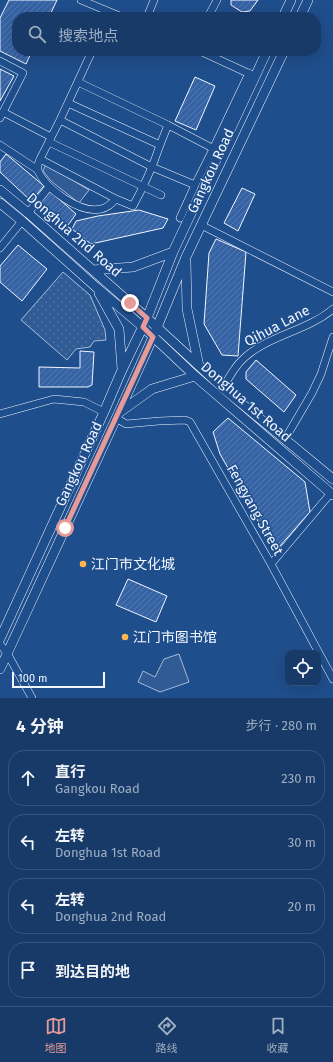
<!DOCTYPE html>
<html lang="zh">
<meta charset="utf-8">
<style>
:root{--surface:#173a69;--page:#20416f;--text:#f1f3f6;--muted:#9eadc0;--line:#36547d;--accent:#e69b98}
body{margin:0;font-family:"Fira Sans","Noto Sans SC",sans-serif;background:var(--page);color:var(--text)}
.controls{position:absolute;right:12px;bottom:12px;display:grid;overflow:hidden;border-radius:8px;box-shadow:0 4px 16px #0002}
.controls button{width:36px;height:36px;display:grid;place-items:center;padding:0;border:0;border-bottom:1px solid var(--line);background:var(--surface);color:var(--text);font:20px sans-serif}
.scale{position:absolute;left:12px;bottom:10px;width:93px;box-sizing:border-box;padding-left:4px;border:2px solid #f2f6ff;border-top:0;font-size:11px;line-height:14px;white-space:nowrap;color:#f2f6ff;-webkit-text-stroke:3px #1f4e8c;paint-order:stroke}
.stop{position:absolute;width:12px;height:12px;margin:-9px;border:3px solid #e69b98;border-radius:50%;background:#fff}
.stop.end{background:#e69b98;border-color:#fff;box-shadow:0 1px 4px #0008}
.list{margin:0;padding:0;list-style:none}
h2{display:flex;justify-content:space-between;align-items:center;height:52px;margin:0;padding:0 16px;font-size:17px}
h2 small{font-size:13px;font-weight:400;color:var(--muted)}
.list li{display:grid;grid-template-columns:26px 1fr auto;gap:12px;align-items:center;box-sizing:border-box;height:56px;margin:0 8px 8px;padding:0 8px;border:1px solid var(--line);border-radius:16px}
.list b{display:block;font-size:15px;white-space:nowrap}
.list p{margin:0;font-size:13px;white-space:nowrap;color:var(--muted)}
.list em{font-size:13px;font-style:normal;color:var(--muted)}
.icon{flex:none;width:22px;height:22px;fill:none;stroke:currentColor;stroke-width:2;stroke-linecap:round;stroke-linejoin:round}
.map{position:relative;flex:none;width:333px;height:698px;overflow:hidden}
.search{position:absolute;background:var(--surface);box-shadow:0 4px 16px #0002;left:12px;right:12px;top:12px;height:44px;display:flex;align-items:center;gap:10px;box-sizing:border-box;padding:0 14px;border-radius:16px;color:var(--muted);font-size:15px}
.sheet{height:308px;background:var(--surface)}
nav{display:flex;justify-content:space-around;align-items:center;box-sizing:border-box;height:56px;border-top:1px solid var(--line);background:var(--surface);font-size:11px;color:var(--muted)}
nav a{display:grid;justify-items:center;gap:2px}
nav .on{color:var(--accent)}
.map>svg:first-child{display:block}
</style>
<div class="map">
<svg width="333" height="698" viewBox="0 0 333 698">
<defs>
<pattern id="park-dots" width="8" height="8" patternUnits="userSpaceOnUse"><rect width="8" height="8" fill="#305b95"/><path d="M2 2h.1M6 6h.1" fill="none" stroke="#4e73a5" stroke-width="1.8" stroke-linecap="round"/></pattern>
<pattern id="building-hatch" width="6" height="6" patternUnits="userSpaceOnUse"><rect width="6" height="6" fill="#3563a3"/><path d="M-1 1l2-2M0 6l6-6M5 7l2-2" fill="none" stroke="#537ab1"/></pattern>
</defs>
<rect width="100%" height="100%" fill="#1f4e8c"/>
<path fill="#305b95" stroke="#a8bbd7" d="M46,164L89,190L79,203L51,181L43,171Z
M179,654L189,682L160,692L138,682L143,671L155,677L164,659Z"/>
<path fill="url(#park-dots)" stroke="#a8bbd7" d="M63,272L90,295L105,330L106,340L94,341L90,347L76,349L67,360L21,320Z"/>
<path fill="url(#building-hatch)" stroke="#f2f6ff" d="M9,0H57L49,17H17V51H32L26,64L0,51V18Z
M231,0H258L250,11L242,12L231,5Z
M0,69L14,76L0,101Z
M195,77L215,86L196,130L175,121Z
M6,154L44,186L31,201L0,172V162Z
M242,188L255,194L238,231L224,223Z
M50,191L76,214L66,228L38,206Z
M139,210L168,219L163,228L91,244L72,229L76,221L98,216Z
M216,239L246,252L238,356L222,355L204,324L209,253Z
M18,245L47,269L22,301L0,282V266Z
M80,351L94,352L92,385L88,387H39V367L80,368Z
M256,360L296,395L284,412L246,379V372Z
M228,418L305,482L310,512L279,547L272,542L263,530L220,454L213,432Z
M128,579L167,596L156,622L116,605Z"/>
<g fill="none" stroke-linecap="round" stroke-linejoin="round">
<g stroke="#f2f6ff" stroke-width="8">
<path id="minor" d="M81,0L122,17
M147,17L154,0
M208,17L217,0
M92,51L60,120L40,159C38,163 37,166 38,171C46,189 80,214 101,209C107,208 111,204 116,199
M200,51L252,75
M0,61L23,73L0,118
M78,82L168,125L218,151
M3,112L51,137
M60,120L152,167L195,185
M49,142L161,195
M0,145L38,170
M160,145L168,125
M40,159L116,199L133,206C144,186 153,166 160,145L68,103
M28,213L49,187
M180,218L195,185L213,149L249,73
M201,225L333,292
M0,248L22,221
M223,388C229,377 235,366 244,358C269,335 307,331 333,309
M0,414L54,399L84,402L104,412
M116,418L126,424L159,421L185,420L190,422L271,564L333,679
M285,439L312,393L321,374L333,337
M271,564L331,493
M0,644L7,653L32,698"/>
</g>
<g stroke="#f2f6ff" stroke-width="10">
<path id="major" d="M283,17L291,0
M300,17L308,0
M0,190L28,213L147,318L223,388L333,479
M0,203L22,221L97,288L143,327L195,376L333,495
M186,262L187,309L199,366
M93,270L133,267L173,252
M99,293L119,329L122,369
M120,412L152,389L195,376
M0,639L104,412L122,370L147,318L173,252L267,51
M0,669L119,412L153,337L186,257L284,51"/>
</g>
<use href="#minor" stroke="#1f4e8c" stroke-width="7"/>
<use href="#major" stroke="#1f4e8c" stroke-width="9"/>
</g>
<g fill="none" stroke-linecap="round" stroke-linejoin="round">
<path stroke="#e69b98" stroke-width="5" d="M65,528L153,337L143,327L147,318L130,303"/>
</g>
<g fill="#ffb74d" stroke="#1f4e8c" stroke-width="1.5">
<circle cx="83" cy="564" r="4"/>
<circle cx="125" cy="637" r="4"/>
</g>
<g text-anchor="middle" dominant-baseline="central" stroke-width="3" stroke-linejoin="round" paint-order="stroke">
<g font-size="14" fill="#f2f6ff" stroke="#1f4e8c">
<text transform="translate(211 171) rotate(-65)">Gangkou Road</text>
<text transform="translate(74 235) rotate(41)">Donghua 2nd Road</text>
<text transform="translate(277 326) rotate(-28)">Qihua Lane</text>
<text transform="translate(246 402) rotate(41)">Donghua 1st Road</text>
<text transform="translate(79 464) rotate(-65)">Gangkou Road</text>
<text transform="translate(255 510) rotate(61)">Fengyang Street</text>
</g>
<g font-size="14" fill="#f2f6ff" stroke="#1f4e8c" text-anchor="start">
<text x="91" y="564">江门市文化城</text>
<text x="133" y="637">江门市图书馆</text>
</g>
</g>
</svg>
<div class="controls">
<button><svg class="icon" aria-label="locate" viewBox="0 0 24 24"><circle cx="12" cy="12" r="6"/><path d="M12 2v4M12 18v4M2 12h4M18 12h4"/></svg></button>
</div>
<div class="scale">100 m</div>
<div class="stop" style="left:65px;top:528px"></div>
<div class="stop end" style="left:130px;top:303px"></div>
<div class="search"><svg class="icon" aria-label="search" viewBox="0 0 24 24"><circle cx="10" cy="10" r="6"/><path d="M15 15l6 6"/></svg>搜索地点</div>
</div>
<section class="sheet">
<h2>4 分钟<small>步行 · 280 m</small></h2>
<ul class="list">
<li><svg class="icon" aria-label="ahead" viewBox="0 0 24 24"><path d="M12 20V5M6 11l6-6 6 6"/></svg><div><b>直行</b><p>Gangkou Road</p></div><em>230 m</em></li>
<li><svg class="icon" aria-label="left" viewBox="0 0 24 24"><path d="M17 20v-9H6M10 6l-5 5 5 5"/></svg><div><b>左转</b><p>Donghua 1st Road</p></div><em>30 m</em></li>
<li><svg class="icon" aria-label="left" viewBox="0 0 24 24"><path d="M17 20v-9H6M10 6l-5 5 5 5"/></svg><div><b>左转</b><p>Donghua 2nd Road</p></div><em>20 m</em></li>
<li><svg class="icon" aria-label="arrive" viewBox="0 0 24 24"><path d="M6 21V4h12l-3 4 3 4H6"/></svg><div><b>到达目的地</b></div></li>
</ul>
</section>
<nav>
<a class="on"><svg class="icon" aria-label="map" viewBox="0 0 24 24"><path d="M3 6l6-2 6 2 6-2v14l-6 2-6-2-6 2zM9 4v14M15 6v14"/></svg>地图</a>
<a><svg class="icon" aria-label="directions" viewBox="0 0 24 24"><path d="M12 3l9 9-9 9-9-9zM9 14v-3h6M13 9l2 2-2 2"/></svg>路线</a>
<a><svg class="icon" aria-label="saved" viewBox="0 0 24 24"><path d="M7 4h10v16l-5-4-5 4z"/></svg>收藏</a>
</nav>
